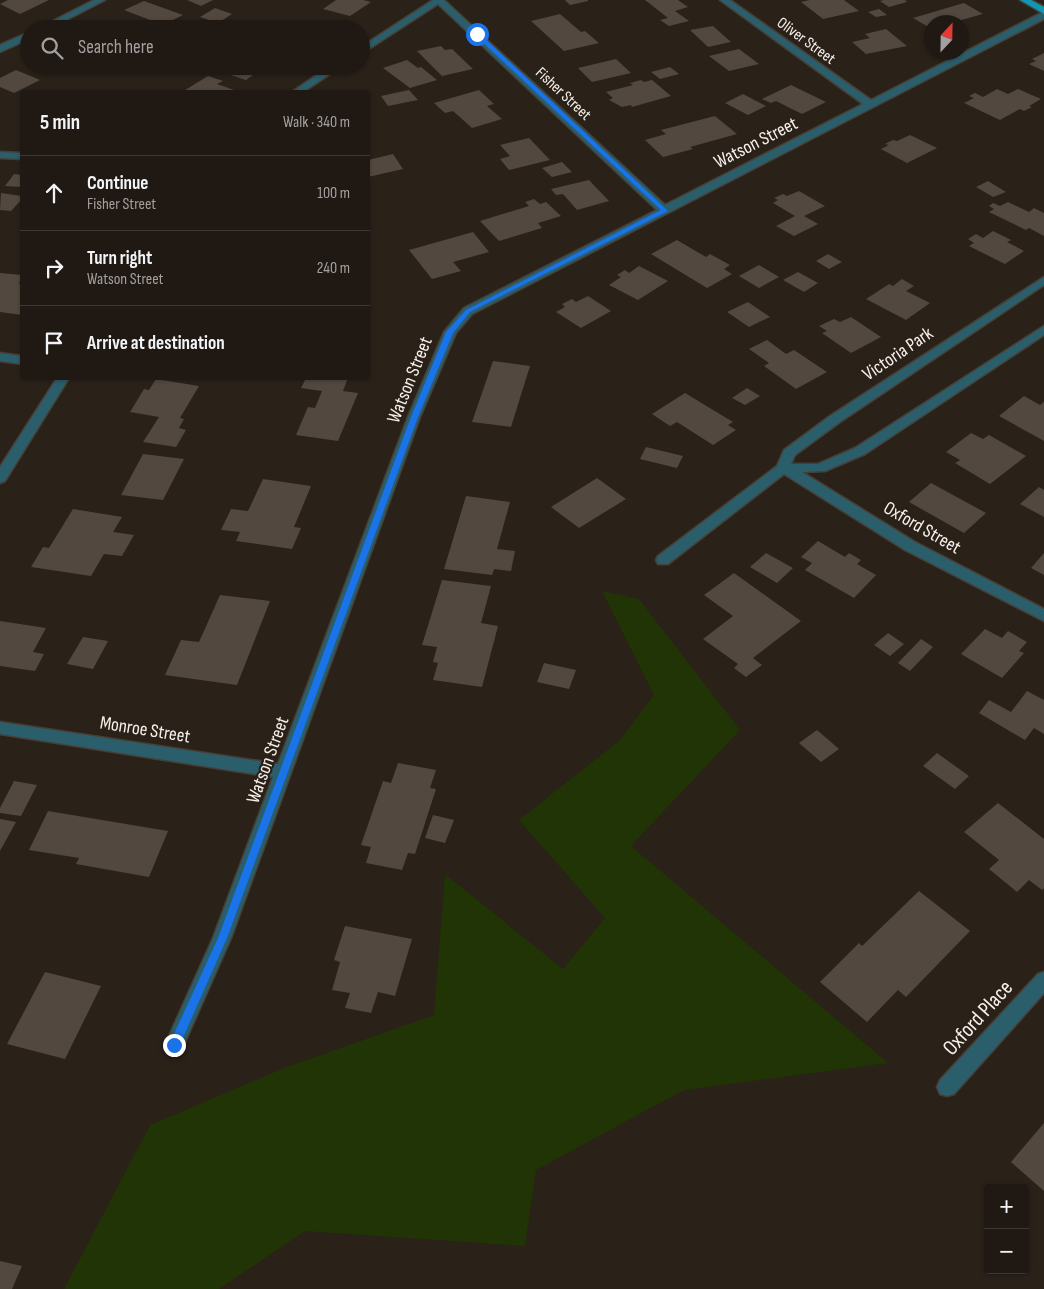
<!DOCTYPE html>
<meta charset="utf-8">
<style>
:root{--surface:#201913;--page:#2d2621;--text:#f1f3f6;--muted:#a2a0a0;--line:#3d3833}
body{margin:0;font-family:"Sofia Sans Condensed",sans-serif;background:var(--page);color:var(--text)}
.controls{position:absolute;right:15px;bottom:15px;display:grid;overflow:hidden;border-radius:5px;box-shadow:0 1px 4px #0004}
.controls button{width:45px;height:45px;display:grid;place-items:center;padding:0;border:0;border-bottom:1px solid var(--line);background:var(--surface);color:var(--text);font:25px sans-serif}
.compass{position:absolute;left:924px;top:15px;width:45px;height:45px;border-radius:50%;background:var(--surface);box-shadow:0 1px 4px #0004;rotate:22deg}
.stop{position:absolute;width:15px;height:15px;margin:-11px;border:4px solid #1a73e8;border-radius:50%;background:#fff}
.stop.end{background:#1a73e8;border-color:#fff;box-shadow:0 1px 5px #0008}
.list{margin:0;padding:0;list-style:none}
h2{display:flex;justify-content:space-between;align-items:center;height:65px;margin:0;padding:0 20px;font-size:21px}
h2 small{font-size:16px;font-weight:400;color:var(--muted)}
.list li{display:grid;grid-template-columns:32px 1fr auto;gap:15px;align-items:center;box-sizing:border-box;height:75px;padding:0 20px;border-top:1px solid var(--line)}
.list b{display:block;font-size:19px;white-space:nowrap}
.list p{margin:0;font-size:16px;white-space:nowrap;color:var(--muted)}
.list em{font-size:16px;font-style:normal;color:var(--muted)}
.icon{flex:none;width:28px;height:28px;fill:none;stroke:currentColor;stroke-width:2;stroke-linecap:round;stroke-linejoin:round}
.map{position:relative;flex:none;width:1044px;height:1289px;overflow:hidden}
.search{position:absolute;background:var(--surface);box-shadow:0 1px 4px #0004;left:20px;top:20px;width:350px;height:55px;display:flex;align-items:center;gap:12px;box-sizing:border-box;padding:0 18px;border-radius:28px;color:var(--muted);font-size:19px}
.panel{position:absolute;background:var(--surface);box-shadow:0 1px 4px #0004;left:20px;top:90px;width:350px;height:290px;border-radius:5px}
.map>svg:first-child{display:block}
</style>
<div class="map">
<svg width="1044" height="1289" viewBox="0 0 1044 1289">
<rect width="100%" height="100%" fill="#2a2119"/>
<path fill="#213405" d="M602,591L639,599L740,730L631,846L888,1063L684,1090L536,1170L525,1246L305,1231L219,1289H64L150,1125L287,1067L434,1015L445,874L563,969L605,918L519,820L620,740L654,695Z"/>
<path fill="#52483f" d="M8,0H49L20,14L0,4Z
M187,0H213L201,6Z
M336,0H363L371,2L350,16L323,9Z
M565,0H588V1L570,5Z
M645,0H678L688,7L675,11L689,21L669,26L660,20L668,18Z
M810,0H844L859,11L823,19L801,2Z
M884,0H905L907,2L889,7L880,1Z
M144,1L183,15L163,25L124,10Z
M964,3L983,14L954,22H932V29L913,18Z
M215,8L232,14L218,23L200,17Z
M879,9L887,15L876,17L868,12Z
M560,14L581,32L585,31L599,43L564,51L531,21Z
M103,20L126,29H86Z
M713,26L731,42L708,47L690,30Z
M886,29L907,46L866,54L852,42L870,38L865,34Z
M441,46L445,50L452,49L473,69L442,76L417,51Z
M739,49L759,64L729,71L709,56Z
M1044,53V71L1029,64L1036,61L1032,59Z
M616,59L631,73L592,82L578,68Z
M407,60L418,68L421,67L437,80L410,88L383,68Z
M225,66H267L274,68L264,75L256,73L246,80L218,71Z
M670,67L679,74L660,79L651,72Z
M16,70L40,80L14,93L0,87V78Z
M208,76L223,81L217,84L240,92H182Z
M641,80L644,82L652,80L671,96L632,107L631,105L622,107L609,100L613,98L606,92L633,85L630,83Z
M791,85L826,102L802,114L776,101L771,103L762,99Z
M997,89L1008,94L1018,89L1041,99L1029,106L1032,107L1024,111L1020,109L1000,120L964,103L974,98L969,96L975,93L983,97Z
M409,90L418,100L388,106L381,96Z
M479,90L494,104L487,106L502,119L472,128L453,111L445,113L434,103Z
M743,94L766,106L748,115L725,103Z
M715,116L737,134L690,147L693,149L663,157L645,140L666,134L661,130Z
M910,135L937,148L907,163L881,149L889,145L885,144L893,140L897,141Z
M529,138L550,160L509,170L500,159L510,156L500,145Z
M393,154L403,169L368,177V160Z
M562,162L572,172L552,177L542,168Z
M14,174L22,175V187L5,186Z
M589,180L609,201L577,210L563,194L556,195L551,189Z
M988,181L1006,192L993,197L976,187Z
M799,191L825,206L804,216L818,224L794,236L776,226L795,216L773,203L778,200L774,198L783,194L787,196Z
M1,193L22,196V199L11,211L0,210Z
M534,199L540,204L546,202L561,216L538,223L542,228L499,241L480,221L529,206L525,202Z
M1008,202L1029,212L1034,208L1044,213V236L1029,228L1026,230L989,212L994,209L989,206L993,203L1000,206Z
M993,231L1011,240L1007,242L1024,251L1005,264L969,246L974,243L968,239L976,234L983,238Z
M473,232L489,252L453,262L461,271L432,279L409,250Z
M677,240L706,257L710,254L730,265L724,269L732,274L707,288L651,254Z
M828,254L842,262L829,269L816,261Z
M759,265L779,277L759,288L739,276Z
M639,266L668,281L638,300L609,285L621,277L617,275L625,270L629,273Z
M798,272L818,283L804,292L783,280Z
M0,273L22,275L19,284L22,285V315L0,312Z
M902,279L914,286L906,291L930,303L906,320L866,299L889,284L893,286Z
M588,296L611,311L581,328L556,312L565,307L562,304L572,299L576,302Z
M748,302L770,317L749,327L727,312Z
M851,317L881,337L851,353L822,333L827,331L819,326L834,319L840,322Z
M767,340L786,354L794,350L827,372L796,389L764,366L769,363L749,349Z
M493,361L530,366L511,427L472,422Z
M306,378H348L343,391L358,393L338,441L296,435L308,407L315,408L322,391L301,388Z
M156,379L199,386L180,418L184,419L179,428L186,430L176,447L143,442L159,417L130,412L144,389L149,390Z
M747,388L760,396L745,405L732,398Z
M685,393L733,422L728,425L736,430L713,445L677,422L670,426L652,414Z
M1024,396L1040,405L1044,402V441L999,416Z
M971,433L983,439L989,435L1026,456L990,484L955,463L960,460L946,452Z
M646,447L683,456L677,468L640,459Z
M143,454L184,459L163,500L121,495Z
M597,478L626,499L579,528L551,507Z
M263,479L311,486L294,527L301,528L292,549L236,541L240,532L221,530L231,509L248,511Z
M931,483L986,513L964,533L909,502Z
M1039,487L1044,490V517L1020,504Z
M466,496L510,502L497,549L515,551L511,571L494,569L492,575L444,569Z
M73,509L122,517L113,532L134,535L122,556L104,554L91,576L31,567L43,547L49,548Z
M818,541L845,557L849,553L861,560L857,564L876,575L854,598L805,570L812,563L801,557Z
M766,553L793,568L777,583L750,567Z
M1044,553V575L1031,568Z
M734,573L801,621L753,658L762,665L746,677L734,668L738,664L703,639L733,616L704,595Z
M442,580L491,586L481,623L498,626L482,687L433,680L438,663L433,662L437,647L422,645Z
M220,595L270,601L237,685L165,675L181,640L199,642Z
M0,621L46,628L33,652L44,654L35,671L0,666Z
M985,629L1002,638L1008,631L1027,642L1019,651L1024,653L1002,678L961,654Z
M888,633L904,644L890,656L874,645Z
M83,637L108,641L93,669L67,664Z
M921,639L933,647L910,671L898,663Z
M544,663L576,670L569,689L537,682Z
M1027,691L1044,700V734L1034,728L1025,740L979,713L989,700L1011,712Z
M817,730L839,749L821,762L799,743Z
M937,753L969,776L955,789L923,766Z
M398,763L436,770L430,788L436,789L415,854L408,853L402,870L366,863L371,847L361,845L383,781L391,783Z
M14,781L37,785L21,816L0,813V808Z
M998,803L1044,839V888L1042,890L1029,880L1017,892L989,869L999,860L964,832Z
M48,811L168,831L149,877L76,864L79,858L29,850Z
M433,815L454,820L445,843L425,838Z
M0,819L16,822L0,851Z
M919,891L970,931L906,997L898,990L867,1022L820,982L859,943L862,946Z
M345,926L412,939L395,996L378,992L371,1013L345,1008L350,993L332,990L340,962L334,960Z
M45,972L101,986L65,1059L7,1044Z
M1044,1123V1191L1011,1162Z
M0,1261L22,1266L12,1289H0Z"/>
<g fill="none" stroke-linecap="round" stroke-linejoin="round">
<g stroke="#473e36" stroke-width="3">
<path id="minor" d="M94,0H105L49,29H37Z
M433,0H444L665,205L863,104L720,0H730L871,100L1041,13L1044,12V19L472,314L456,333L420,417L231,938L181,1051L174,1054L167,1051L165,1045L213,938L273,777L0,734V722L278,764L408,417L444,332L464,308L657,210L438,4L361,54V47Z
M29,32V39L0,52V45Z
M330,66H342L303,92H292Z
M0,152L22,153V159L0,158Z
M1044,277V285L840,422L795,455L791,464H818L855,448L1044,326V335L865,454L825,471L802,472L915,542L1044,609V621L905,550L784,474L668,564H658L656,560L658,556L777,466L784,450L830,416Z
M0,353L22,356V364L0,361Z
M57,378H69L5,481L0,483V467Z
M1044,972V993L954,1094L947,1096L940,1094L937,1087L940,1080L1038,974Z"/>
</g>
<g stroke="#473e36" stroke-width="3">
<path id="major" d="M1020,0H1031L1044,7V14Z"/>
</g>
<use href="#minor" fill="#2b5e6b" fill-rule="evenodd"/>
<use href="#major" fill="#0f98b3" fill-rule="evenodd"/>
</g>
<path fill="#1a73e8" d="M475,33H479L668,211L470,312L453,333L418,417L227,938L178,1049L174,1050L169,1045L218,938L411,417L446,332L466,310L661,210L475,35Z"/>
<g text-anchor="middle" dominant-baseline="central" stroke-width="4.5" stroke-linejoin="round" paint-order="stroke">
<g font-size="16" fill="#f6f0eb" stroke="#2a2119">
<text transform="translate(806 41) rotate(36)">Oliver Street</text>
<text transform="translate(563 94) rotate(43)">Fisher Street</text>
</g>
<g font-size="19" fill="#f6f0eb" stroke="#2a2119">
<text transform="translate(756 143) rotate(-27)">Watson Street</text>
<text transform="translate(898 354) rotate(-34)">Victoria Park</text>
<text transform="translate(410 380) rotate(-68)">Watson Street</text>
<text transform="translate(922 528) rotate(30)">Oxford Street</text>
<text transform="translate(145 730) rotate(9)">Monroe Street</text>
<text transform="translate(268 760) rotate(-70)">Watson Street</text>
</g>
<g font-size="22" fill="#f6f0eb" stroke="#2a2119">
<text transform="translate(978 1018) rotate(-48)">Oxford Place</text>
</g>
</g>
</svg>
<div class="controls">
<button>+</button>
<button>−</button>
</div>
<svg class="compass" viewBox="-18 -18 36 36"><path d="M0-13l5 13h-10z" fill="#e53935"/><path d="M0 13l5-13h-10z" fill="#a2a0a0"/></svg>
<div class="stop" style="left:477px;top:34px"></div>
<div class="stop end" style="left:174px;top:1045px"></div>
<div class="search"><svg class="icon" aria-label="search" viewBox="0 0 24 24"><circle cx="10" cy="10" r="6"/><path d="M15 15l6 6"/></svg>Search here</div>
<section class="panel">
<h2>5 min<small>Walk · 340 m</small></h2>
<ul class="list">
<li><svg class="icon" aria-label="ahead" viewBox="0 0 24 24"><path d="M12 20V5M6 11l6-6 6 6"/></svg><div><b>Continue</b><p>Fisher Street</p></div><em>100 m</em></li>
<li><svg class="icon" aria-label="right" viewBox="0 0 24 24"><path d="M7 20v-9h11M14 6l5 5-5 5"/></svg><div><b>Turn right</b><p>Watson Street</p></div><em>240 m</em></li>
<li><svg class="icon" aria-label="arrive" viewBox="0 0 24 24"><path d="M6 21V4h12l-3 4 3 4H6"/></svg><div><b>Arrive at destination</b></div></li>
</ul>
</section>
</div>
